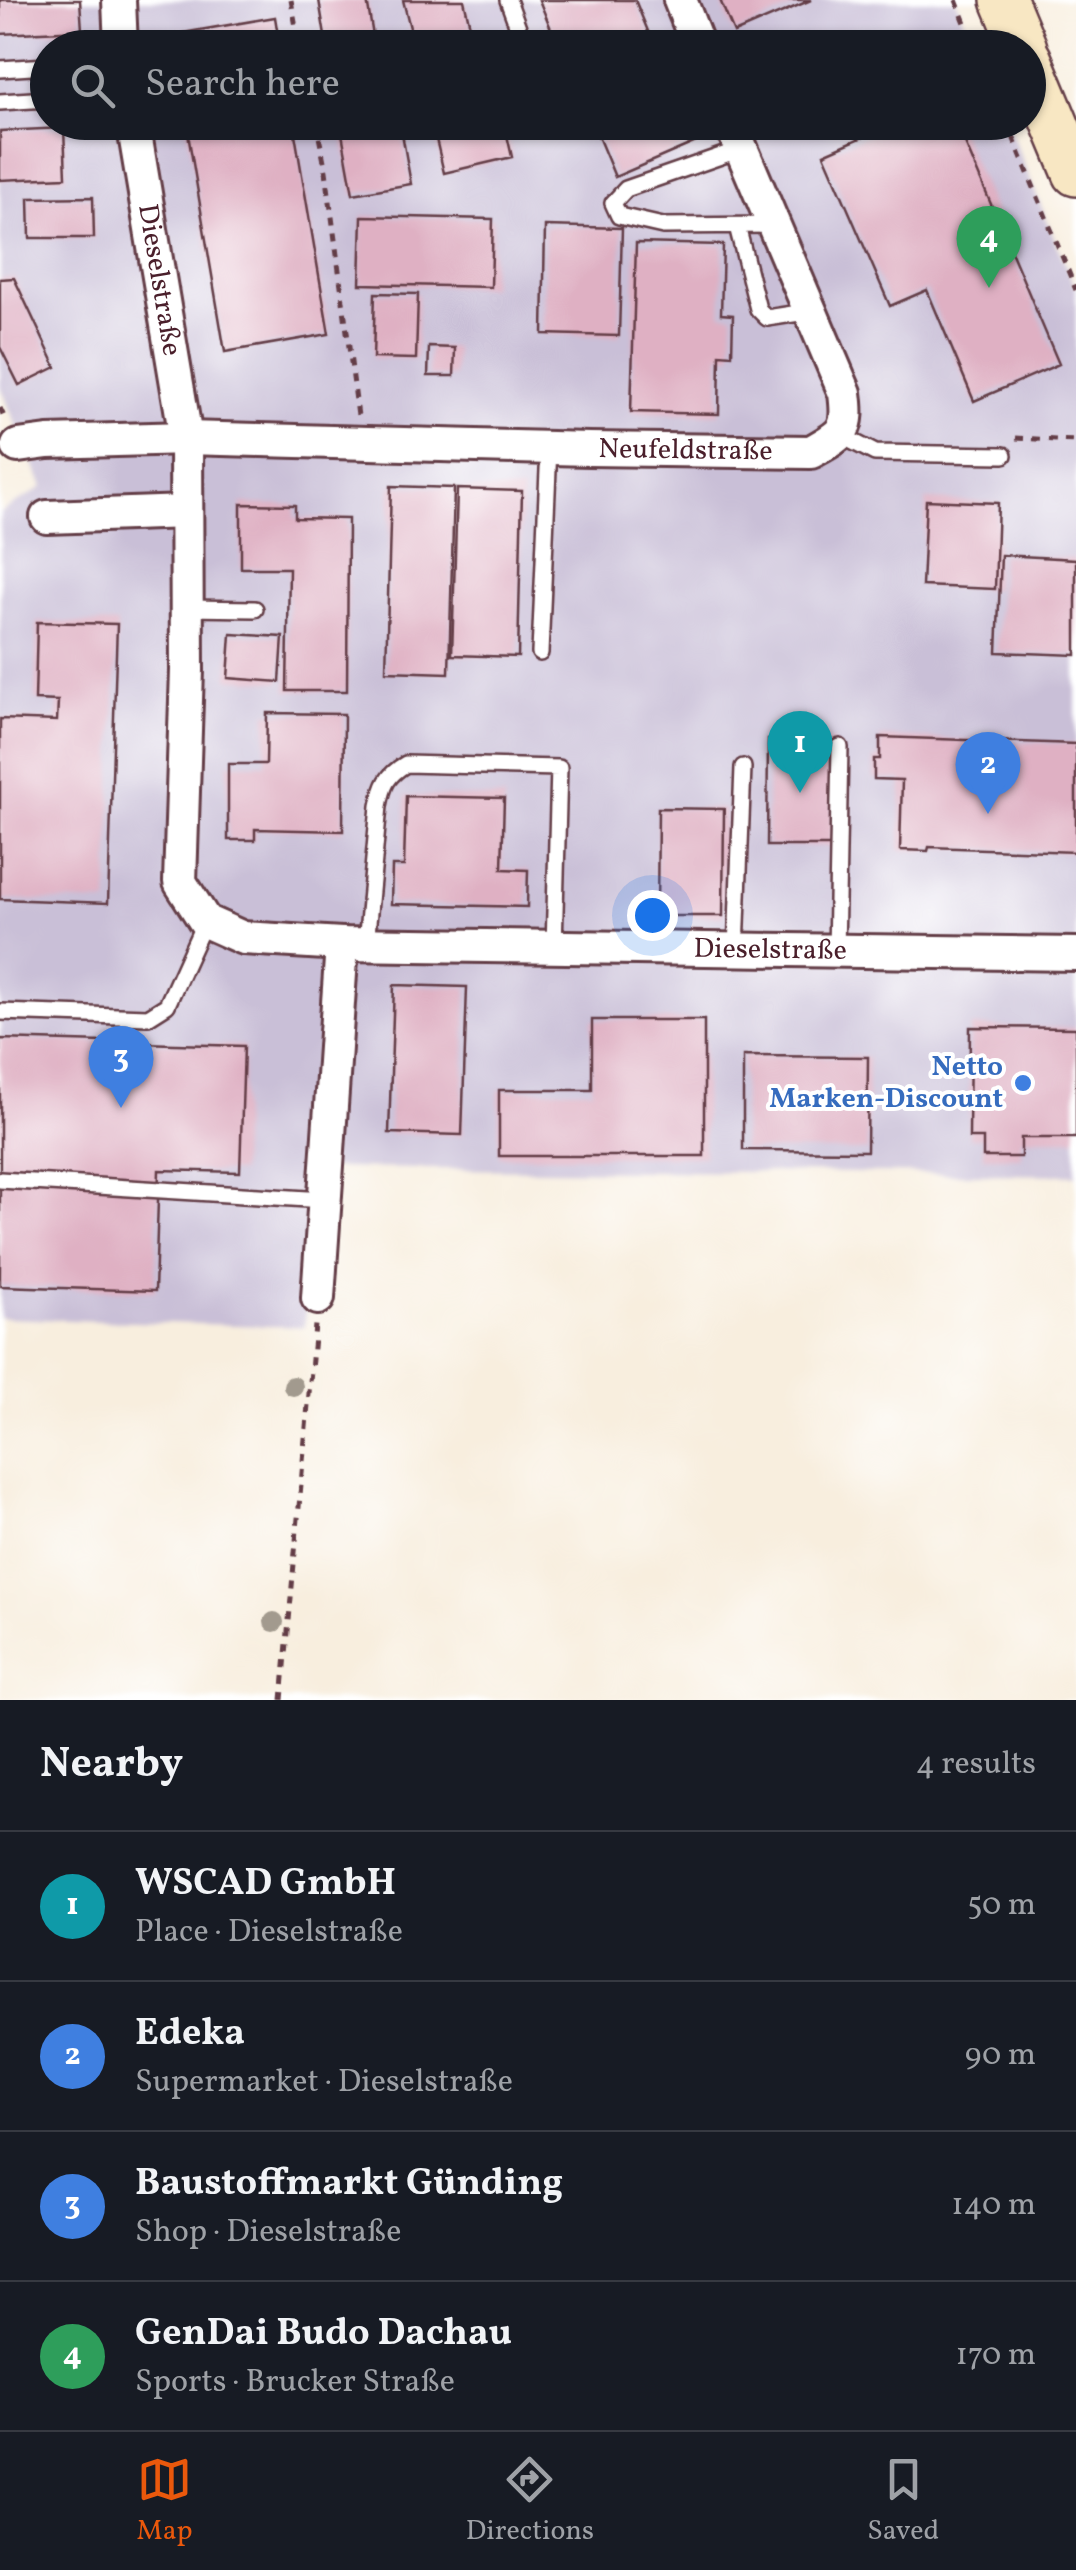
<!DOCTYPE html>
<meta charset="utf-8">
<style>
:root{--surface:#171b24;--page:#242831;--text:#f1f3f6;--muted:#9ea1a6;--line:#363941;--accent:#ea580c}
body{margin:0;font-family:Vollkorn,serif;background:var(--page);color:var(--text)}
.you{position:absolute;left:652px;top:915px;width:35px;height:35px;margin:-25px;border:8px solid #fff;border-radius:50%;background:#1a73e8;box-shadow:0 0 0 15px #1a73e833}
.badge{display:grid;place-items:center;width:65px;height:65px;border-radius:50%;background:var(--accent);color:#fff;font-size:32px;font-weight:700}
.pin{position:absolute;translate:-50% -82px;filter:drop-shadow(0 2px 5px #0008)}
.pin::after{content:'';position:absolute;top:52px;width:35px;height:30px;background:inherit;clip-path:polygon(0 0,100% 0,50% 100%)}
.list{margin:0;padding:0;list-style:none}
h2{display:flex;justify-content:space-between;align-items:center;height:130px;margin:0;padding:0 40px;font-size:42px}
h2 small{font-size:32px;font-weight:400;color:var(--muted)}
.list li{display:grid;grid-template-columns:65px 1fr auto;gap:30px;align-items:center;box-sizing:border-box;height:150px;padding:0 40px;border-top:2px solid var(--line)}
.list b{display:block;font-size:38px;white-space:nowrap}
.list p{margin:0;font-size:32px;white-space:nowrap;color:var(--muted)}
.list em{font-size:32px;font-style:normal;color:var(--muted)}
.icon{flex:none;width:55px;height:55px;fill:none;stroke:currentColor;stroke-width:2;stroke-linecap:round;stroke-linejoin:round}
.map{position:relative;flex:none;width:1076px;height:1700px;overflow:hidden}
.search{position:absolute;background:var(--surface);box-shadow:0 2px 8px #0004;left:30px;right:30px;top:30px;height:110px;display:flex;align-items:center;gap:25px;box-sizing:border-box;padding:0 35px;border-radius:55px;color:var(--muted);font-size:38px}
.sheet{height:730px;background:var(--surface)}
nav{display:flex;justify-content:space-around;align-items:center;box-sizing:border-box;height:140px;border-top:2px solid var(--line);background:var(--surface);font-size:28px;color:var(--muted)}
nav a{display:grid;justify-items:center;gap:5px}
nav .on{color:var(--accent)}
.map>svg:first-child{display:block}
</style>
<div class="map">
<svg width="1076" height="1700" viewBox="0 0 1076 1700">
<rect width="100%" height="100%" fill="#fff"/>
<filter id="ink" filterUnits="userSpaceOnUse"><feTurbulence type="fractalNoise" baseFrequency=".01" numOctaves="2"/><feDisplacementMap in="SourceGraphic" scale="20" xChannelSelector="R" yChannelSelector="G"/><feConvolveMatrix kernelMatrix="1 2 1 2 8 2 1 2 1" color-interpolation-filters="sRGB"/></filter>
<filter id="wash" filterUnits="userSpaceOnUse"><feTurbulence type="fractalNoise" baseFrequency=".0048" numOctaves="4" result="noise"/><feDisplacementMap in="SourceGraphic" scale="40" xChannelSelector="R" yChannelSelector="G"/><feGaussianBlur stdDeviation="2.25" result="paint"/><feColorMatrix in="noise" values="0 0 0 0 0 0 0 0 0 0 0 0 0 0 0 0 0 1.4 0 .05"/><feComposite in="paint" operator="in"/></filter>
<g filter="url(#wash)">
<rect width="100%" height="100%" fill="#f8eede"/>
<path fill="#c9bfd7" d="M0,0H956L975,47L48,48V122L1007,123L1076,290V1175L319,1168L304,1327L0,1318V513L43,487L0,387Z"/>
<g id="blocks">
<path fill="#dfb0c3" d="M0,0H80L82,30L0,34Z
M319,0H367L375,48H327Z
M403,0H464L475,48H415Z
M539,0H635L655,48H559Z
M720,0H811L734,33Z
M275,17L280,48H173L171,35Z
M186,122H293L329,334L225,352Z
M340,122H400L411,184L353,194Z
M432,122H504L512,157L444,173Z
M592,122H687L696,142L615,177Z
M897,122H956L1059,364L974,401L927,290L890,306L824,154Z
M64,128L66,177L0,180V131Z
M93,197L94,238H30L29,198Z
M362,216L493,219L491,287L360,284Z
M545,226L622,228L619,336L543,334Z
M636,243L723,245L721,314L733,315L732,355L720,354L719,414L631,412Z
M14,278L56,367L19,385L0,347V279Z
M375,293L418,294L416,359L373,358Z
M429,347L455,348L454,376H428Z
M391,486L454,488L449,673L386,671Z
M457,489L522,491L518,657L452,655Z
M926,500L998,503L995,589L922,586Z
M241,504L295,505V518L348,519L347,691H287L289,568H241Z
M1001,555L1076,559V655L997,652Z
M37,622L117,624L108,903L0,899V719L57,721L58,701L35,700Z
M231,634L283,637L280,682L228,678Z
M267,713L344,714L343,831L255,829V840H228V764H266Z
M880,737L1076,744V852L929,847L928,851L900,850L902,780L874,779V759H880Z
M768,740H833L832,846H767Z
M406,796L504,798L502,869L528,870L527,907L391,904L392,866H404Z
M658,808L724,809L723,916H657Z
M394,985L467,987L462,1135L389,1133Z
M592,1020H704V1156H499V1090H592Z
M970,1027L1076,1028V1138H1021V1157H983V1138H969Z
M0,1039L244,1046L240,1172L159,1170L155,1291L0,1286Z
M743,1056L868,1057L867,1151L743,1150Z"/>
</g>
</g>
<g filter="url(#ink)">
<use href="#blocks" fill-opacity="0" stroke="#643e46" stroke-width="2.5"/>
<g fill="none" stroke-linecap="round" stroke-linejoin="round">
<g stroke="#643e46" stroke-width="20">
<path id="service" d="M508,0L523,41
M0,69L48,66
M0,102L48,99
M741,149L626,189L613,203L619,216L663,226L773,225
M737,226L758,309L767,318L812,311
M840,435L875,453L1004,455
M187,608L255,609
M540,653L549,447
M366,944L379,806C383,785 387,775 406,764L559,768L554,947
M736,950L743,767
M836,952L840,747
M0,1012L148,1017L167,1005L205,921
M0,1180L324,1200"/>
</g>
<g stroke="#643e46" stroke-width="38">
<g id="minor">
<path d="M119,0L121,48"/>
<path d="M680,0L699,48"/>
<path id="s1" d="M133,122L186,438L187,670L180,882L205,921L243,938L342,944L1076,954"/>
<path id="s2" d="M18,446L48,442L186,438L589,449L811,452C843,434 850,432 845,393L730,122"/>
<path d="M47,517L186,512"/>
<path d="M318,1298L342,944"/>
</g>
</g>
<g stroke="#643e46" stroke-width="50">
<path id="secondary" d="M1004,0L1024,48
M1028,58L1076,173"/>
</g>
<path stroke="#643e46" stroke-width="5" stroke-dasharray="8 8" stroke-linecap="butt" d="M291,0L300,48
M956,0L975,48
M316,122L326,171L358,416
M1007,122L1076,290
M0,408L6,421
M1016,438L1076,441
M282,1700L315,1325"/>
<use href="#service" stroke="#fff" stroke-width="15"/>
<use href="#minor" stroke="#fff" stroke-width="32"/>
<use href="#secondary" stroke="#f8e7c3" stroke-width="45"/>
</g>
<g fill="#a29a8e">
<circle cx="293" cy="1386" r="10"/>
<circle cx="274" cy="1622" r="10"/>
</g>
</g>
<circle fill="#3f7fe0" stroke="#fff" stroke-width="4" cx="1023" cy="1083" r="10"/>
<g text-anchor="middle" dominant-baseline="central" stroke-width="8" stroke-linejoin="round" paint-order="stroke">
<g font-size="28" fill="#4a1f2b" stroke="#fff">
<text stroke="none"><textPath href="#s1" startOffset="160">Dieselstraße</textPath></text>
<text stroke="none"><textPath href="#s2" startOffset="668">Neufeldstraße</textPath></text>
<text stroke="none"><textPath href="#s1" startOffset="1380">Dieselstraße</textPath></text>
</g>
<g font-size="28" font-weight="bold" fill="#366cbe" stroke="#fff" text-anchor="end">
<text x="1003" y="1067">Netto<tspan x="1003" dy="32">Marken-Discount</tspan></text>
</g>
</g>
</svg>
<div class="you"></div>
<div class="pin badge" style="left:800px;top:793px;background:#0f9aa8">1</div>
<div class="pin badge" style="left:988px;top:814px;background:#3f7fe0">2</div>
<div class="pin badge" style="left:121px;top:1108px;background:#3f7fe0">3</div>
<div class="pin badge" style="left:989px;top:288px;background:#2e9e5b">4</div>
<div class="search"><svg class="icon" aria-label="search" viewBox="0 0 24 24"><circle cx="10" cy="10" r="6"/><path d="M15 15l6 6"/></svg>Search here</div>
</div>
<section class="sheet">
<h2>Nearby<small>4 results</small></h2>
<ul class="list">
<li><span class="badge" style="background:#0f9aa8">1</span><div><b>WSCAD GmbH</b><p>Place · Dieselstraße</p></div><em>50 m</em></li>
<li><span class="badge" style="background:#3f7fe0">2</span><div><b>Edeka</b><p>Supermarket · Dieselstraße</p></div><em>90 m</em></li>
<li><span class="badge" style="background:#3f7fe0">3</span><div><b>Baustoffmarkt Günding</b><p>Shop · Dieselstraße</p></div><em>140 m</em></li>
<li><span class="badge" style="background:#2e9e5b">4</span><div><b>GenDai Budo Dachau</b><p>Sports · Brucker Straße</p></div><em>170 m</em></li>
</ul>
</section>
<nav>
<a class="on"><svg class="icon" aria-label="map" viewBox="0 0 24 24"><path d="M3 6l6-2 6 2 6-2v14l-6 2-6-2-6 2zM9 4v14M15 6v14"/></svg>Map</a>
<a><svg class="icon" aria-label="directions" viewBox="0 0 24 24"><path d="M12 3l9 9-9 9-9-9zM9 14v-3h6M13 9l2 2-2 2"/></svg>Directions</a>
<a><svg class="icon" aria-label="saved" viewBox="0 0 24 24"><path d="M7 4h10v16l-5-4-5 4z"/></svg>Saved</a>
</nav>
